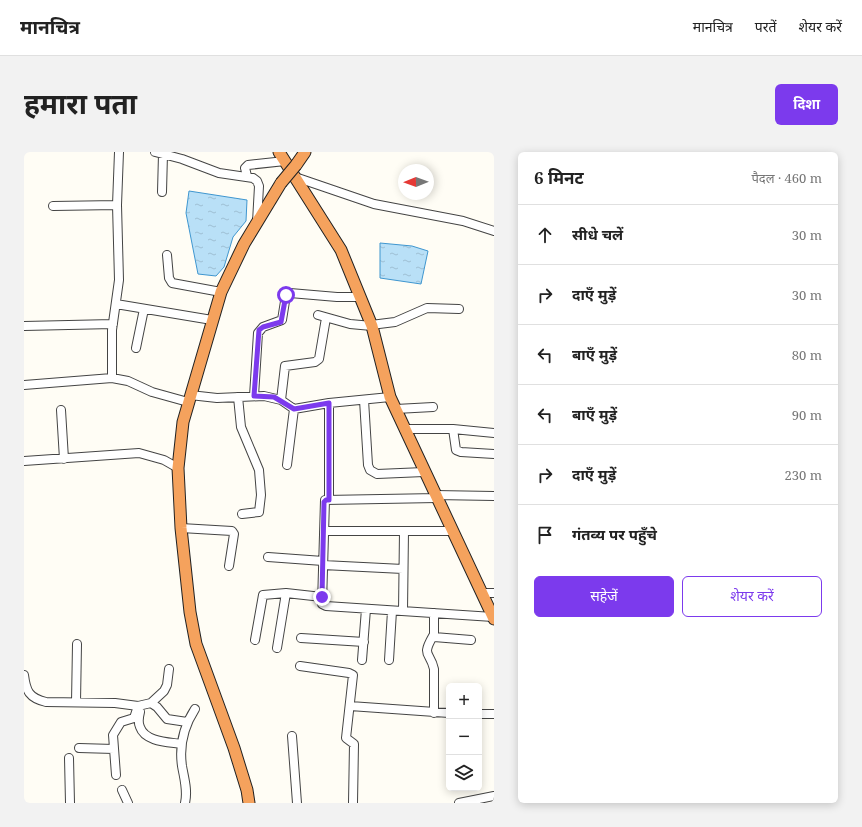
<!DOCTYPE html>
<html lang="hi">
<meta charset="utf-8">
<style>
:root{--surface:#fff;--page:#f2f2f2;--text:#222;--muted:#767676;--line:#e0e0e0;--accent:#7c3aed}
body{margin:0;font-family:"Noto Serif","Noto Sans Devanagari",serif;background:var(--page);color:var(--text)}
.controls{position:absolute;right:12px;bottom:12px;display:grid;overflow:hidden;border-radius:6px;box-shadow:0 2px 10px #0003}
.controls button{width:36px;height:36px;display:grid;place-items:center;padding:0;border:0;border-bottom:1px solid var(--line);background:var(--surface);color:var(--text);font:20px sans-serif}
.compass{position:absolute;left:374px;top:12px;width:36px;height:36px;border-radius:50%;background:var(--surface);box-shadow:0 2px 10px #0003;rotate:269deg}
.stop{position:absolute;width:12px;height:12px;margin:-9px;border:3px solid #7c3aed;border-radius:50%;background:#fff}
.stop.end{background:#7c3aed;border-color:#fff;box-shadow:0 1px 4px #0008}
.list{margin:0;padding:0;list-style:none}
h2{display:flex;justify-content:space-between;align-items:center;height:52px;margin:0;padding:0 16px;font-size:17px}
h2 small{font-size:13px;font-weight:400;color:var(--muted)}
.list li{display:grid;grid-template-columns:26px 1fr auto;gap:12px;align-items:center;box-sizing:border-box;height:60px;padding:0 16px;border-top:1px solid var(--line)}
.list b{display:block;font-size:15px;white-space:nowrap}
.list em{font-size:13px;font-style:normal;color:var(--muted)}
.actions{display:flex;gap:8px;padding:12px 16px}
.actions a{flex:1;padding:9px 0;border:1px solid var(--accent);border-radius:6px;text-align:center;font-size:14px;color:var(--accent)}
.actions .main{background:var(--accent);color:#fff}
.icon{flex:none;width:22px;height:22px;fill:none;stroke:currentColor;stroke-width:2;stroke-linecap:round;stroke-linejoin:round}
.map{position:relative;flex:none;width:470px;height:651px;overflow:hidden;border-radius:6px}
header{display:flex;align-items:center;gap:24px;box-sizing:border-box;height:56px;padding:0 20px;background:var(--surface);border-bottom:1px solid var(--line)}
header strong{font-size:19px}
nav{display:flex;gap:22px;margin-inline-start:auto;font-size:14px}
.intro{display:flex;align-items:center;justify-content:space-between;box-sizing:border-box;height:96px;padding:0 24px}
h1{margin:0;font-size:28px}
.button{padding:10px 18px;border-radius:6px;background:var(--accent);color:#fff;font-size:14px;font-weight:700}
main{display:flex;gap:24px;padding:0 24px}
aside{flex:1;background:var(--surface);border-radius:6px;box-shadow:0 2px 10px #0003}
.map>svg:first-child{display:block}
</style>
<header>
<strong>मानचित्र</strong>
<nav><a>मानचित्र</a><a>परतें</a><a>शेयर करें</a></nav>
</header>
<div class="intro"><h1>हमारा पता</h1><a class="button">दिशा</a></div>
<main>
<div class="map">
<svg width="470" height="651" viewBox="0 0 470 651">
<defs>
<pattern id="water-ripples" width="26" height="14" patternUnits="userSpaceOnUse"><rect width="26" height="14" fill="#b9e0f7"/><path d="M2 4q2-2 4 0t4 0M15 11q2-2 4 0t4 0" fill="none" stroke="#9ebfd3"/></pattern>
</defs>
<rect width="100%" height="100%" fill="#fffdf5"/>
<path fill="url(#water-ripples)" stroke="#3f96cf" d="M165,39L223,48L222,69L209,85L200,115L192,124L174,122L162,61Z
M356,91L388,94L404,99L397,132L356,126Z"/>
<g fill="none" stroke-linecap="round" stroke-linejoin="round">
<g stroke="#444" stroke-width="10">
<path id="minor" d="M131,0L158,7L195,21L229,26L233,29L235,34L233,70
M223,24L221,16L224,13L261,9
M271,25L350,52L439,69L470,79
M138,40L139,2
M29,54L93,53
M143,103L145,126L148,131L197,140
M92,152L188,168
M294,163L326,172L348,174
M347,173L371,170L403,156L435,157
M0,174L89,172
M112,196L120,157
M88,226V178L95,128L93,53L95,0
M0,233L88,226L104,229L128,240L164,250
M166,243L193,246L240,244L257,248L270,257L305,251L366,245
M230,244L234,181L239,175L258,168L262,143L266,141L313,145H337
M214,245L217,275L235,318L237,343L235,360L218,362
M257,248L261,214L291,210L295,207L302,166
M340,248L344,313L346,318L353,322L400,320
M372,257L409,255
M37,258L40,307
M380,277H429L470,281
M429,277L432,298L437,300L470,302
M0,309L115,301L140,308L154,316
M263,313L270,257
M411,343L470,344
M413,346L301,348L298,452L302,454L469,465
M305,348V251
M157,376L208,379L210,382L205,414
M300,379H429
M244,405L299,409
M299,413L379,417
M458,441H470
M379,459L380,379
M410,461V485L447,488
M409,484C397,505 406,499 410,517V561
M277,486L340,490
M231,488L239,443L262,441
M253,496L262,441L298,445
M338,508L342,457
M365,508L368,459
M276,514L325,521L329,523L322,586L330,592L329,651
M0,523C2,539 5,546 22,550L91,551L114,554L127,551L133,555L143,567L163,570
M52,550L53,492
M127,551L140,539L143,533L145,517
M326,554L425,561
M116,560C115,564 114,571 116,575C121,590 145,590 157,592
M455,562H470
M268,584L273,651
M55,596L90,597
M45,606L46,651
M92,623L89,583L97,570L110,566L114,554
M98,638L104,651
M161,651C164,638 160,626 158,614C155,593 160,574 171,557
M435,651L470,644"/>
</g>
<g stroke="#222" stroke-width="13">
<path id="highway" d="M255,0L317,98L348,174L366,245L470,467
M272,13L281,0
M225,651L223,638L210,596L172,492L166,460L157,376L154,316L159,270L197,140L220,92L257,31"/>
</g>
<use href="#minor" stroke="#fff" stroke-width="8"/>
<use href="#highway" stroke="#f5a25d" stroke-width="11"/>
<g stroke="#222" stroke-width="13" stroke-linecap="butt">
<path id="highway-bridge" d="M257,31L272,13"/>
</g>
<use href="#highway-bridge" stroke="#f5a25d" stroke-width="11"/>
</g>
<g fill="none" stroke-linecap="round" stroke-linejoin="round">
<path stroke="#7c3aed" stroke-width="5" d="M262,143L257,170L239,175L235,178L230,244L250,245L270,257L305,251V348H302L300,350L298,445"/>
</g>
</svg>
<div class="controls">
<button>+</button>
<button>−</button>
<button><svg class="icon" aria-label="layers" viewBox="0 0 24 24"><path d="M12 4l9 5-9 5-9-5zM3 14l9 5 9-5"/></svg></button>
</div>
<svg class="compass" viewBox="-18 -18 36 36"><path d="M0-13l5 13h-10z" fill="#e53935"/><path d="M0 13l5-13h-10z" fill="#767676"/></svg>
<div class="stop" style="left:262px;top:143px"></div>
<div class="stop end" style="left:298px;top:445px"></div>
</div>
<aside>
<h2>6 मिनट<small>पैदल · 460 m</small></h2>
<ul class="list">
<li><svg class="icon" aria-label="ahead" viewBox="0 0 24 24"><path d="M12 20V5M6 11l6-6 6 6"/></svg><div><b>सीधे चलें</b></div><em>30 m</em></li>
<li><svg class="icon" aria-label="right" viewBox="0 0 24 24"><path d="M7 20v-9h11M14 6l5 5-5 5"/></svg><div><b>दाएँ मुड़ें</b></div><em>30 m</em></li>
<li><svg class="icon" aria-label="left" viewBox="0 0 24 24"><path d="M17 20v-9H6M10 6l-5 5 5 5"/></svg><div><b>बाएँ मुड़ें</b></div><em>80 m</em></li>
<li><svg class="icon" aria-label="left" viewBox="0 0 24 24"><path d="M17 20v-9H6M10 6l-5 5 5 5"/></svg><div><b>बाएँ मुड़ें</b></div><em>90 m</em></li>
<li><svg class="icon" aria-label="right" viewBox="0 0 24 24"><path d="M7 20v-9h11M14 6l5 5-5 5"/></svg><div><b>दाएँ मुड़ें</b></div><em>230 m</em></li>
<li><svg class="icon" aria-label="arrive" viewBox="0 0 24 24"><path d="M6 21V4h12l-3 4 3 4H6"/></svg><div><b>गंतव्य पर पहुँचे</b></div></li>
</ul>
<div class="actions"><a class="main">सहेजें</a><a>शेयर करें</a></div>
</aside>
</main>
